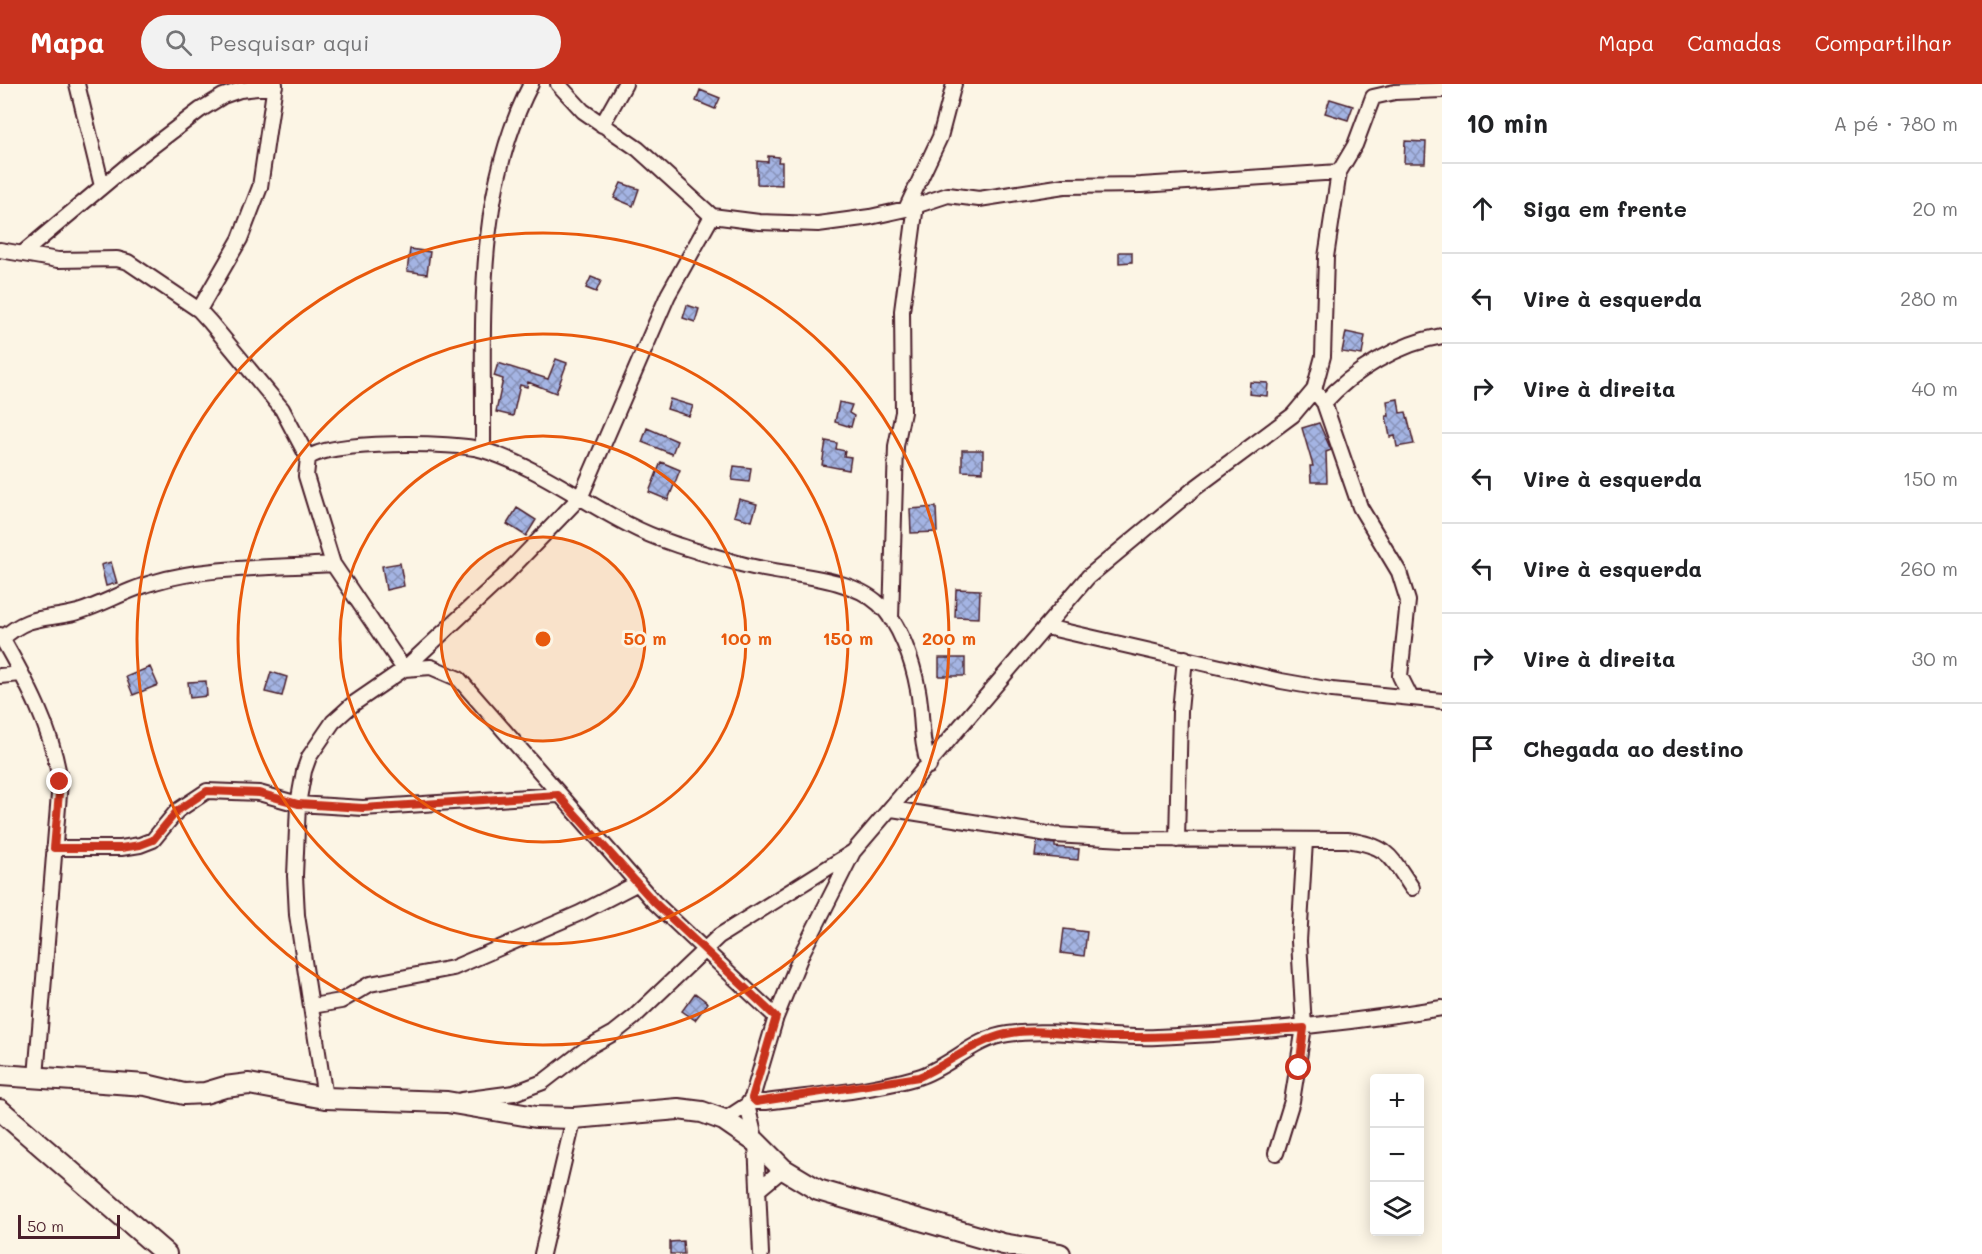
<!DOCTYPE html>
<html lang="pt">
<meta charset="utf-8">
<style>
:root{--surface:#fff;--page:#f2f2f2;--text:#202124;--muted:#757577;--line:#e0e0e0;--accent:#c8321e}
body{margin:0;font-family:Mali,sans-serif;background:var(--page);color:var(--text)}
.controls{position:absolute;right:18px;bottom:18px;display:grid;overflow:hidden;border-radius:6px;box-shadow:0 3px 15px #0003}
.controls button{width:54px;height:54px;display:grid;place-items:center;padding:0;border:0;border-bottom:2px solid var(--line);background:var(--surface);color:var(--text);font:30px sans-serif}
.scale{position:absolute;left:18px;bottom:15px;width:102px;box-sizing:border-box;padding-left:6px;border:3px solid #4a1f2b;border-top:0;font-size:16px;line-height:21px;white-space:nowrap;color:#4a1f2b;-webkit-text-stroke:4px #fcf5e5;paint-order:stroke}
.stop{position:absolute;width:18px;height:18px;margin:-14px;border:4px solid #c8321e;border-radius:50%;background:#fff}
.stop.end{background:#c8321e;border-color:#fff;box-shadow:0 2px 6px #0008}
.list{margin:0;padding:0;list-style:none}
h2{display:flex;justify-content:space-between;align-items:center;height:78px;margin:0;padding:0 24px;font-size:26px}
h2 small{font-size:20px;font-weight:400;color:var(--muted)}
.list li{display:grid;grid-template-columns:39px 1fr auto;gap:18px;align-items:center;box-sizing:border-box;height:90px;padding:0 24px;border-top:2px solid var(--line)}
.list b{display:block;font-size:22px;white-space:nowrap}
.list em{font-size:20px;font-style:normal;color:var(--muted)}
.icon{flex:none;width:33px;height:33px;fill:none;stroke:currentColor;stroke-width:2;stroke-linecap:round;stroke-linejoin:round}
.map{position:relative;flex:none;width:1442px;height:1170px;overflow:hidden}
header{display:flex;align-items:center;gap:36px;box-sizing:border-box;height:84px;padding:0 30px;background:var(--accent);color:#fff}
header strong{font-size:28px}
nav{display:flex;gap:33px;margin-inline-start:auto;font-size:21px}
.search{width:420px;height:54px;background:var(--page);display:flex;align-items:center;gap:15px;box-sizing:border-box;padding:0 21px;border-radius:33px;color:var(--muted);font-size:22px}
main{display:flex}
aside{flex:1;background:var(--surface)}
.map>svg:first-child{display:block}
</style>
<header>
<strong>Mapa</strong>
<div class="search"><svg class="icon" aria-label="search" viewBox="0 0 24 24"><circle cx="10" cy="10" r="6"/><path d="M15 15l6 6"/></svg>Pesquisar aqui</div>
<nav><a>Mapa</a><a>Camadas</a><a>Compartilhar</a></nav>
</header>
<main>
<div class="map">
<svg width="1442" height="1170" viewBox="0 0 1442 1170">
<defs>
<pattern id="building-cross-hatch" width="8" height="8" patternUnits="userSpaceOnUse" patternTransform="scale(1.5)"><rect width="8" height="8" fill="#a4b4e3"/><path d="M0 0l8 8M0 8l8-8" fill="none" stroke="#8892b8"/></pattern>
</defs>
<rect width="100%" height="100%" fill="#fcf5e5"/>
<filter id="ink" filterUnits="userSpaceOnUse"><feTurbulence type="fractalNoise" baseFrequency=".0167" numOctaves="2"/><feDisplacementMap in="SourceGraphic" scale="12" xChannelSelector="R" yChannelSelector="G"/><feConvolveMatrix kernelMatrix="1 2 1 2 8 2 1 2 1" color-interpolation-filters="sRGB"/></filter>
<g filter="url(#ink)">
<path fill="url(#building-cross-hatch)" stroke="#4a1f2b" stroke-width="1.5" d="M700,6L720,14L715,25L696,17Z
M1330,15L1353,22L1348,36L1325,29Z
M1405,57L1426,58L1425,79H1404Z
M768,72L779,73L778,78H782V101L757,100V77L768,78Z
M621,99L639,105L633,122L614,114Z
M410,165L430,168L427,190L407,187Z
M1119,168H1132V178L1119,179Z
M591,193L601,197L596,208L586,204Z
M687,221L699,225L695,238L683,234Z
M1346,248L1365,252L1362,271L1342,268Z
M556,275L567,279L556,309L528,298L527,303L520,301L513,332L496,328L503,295L494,292L498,279L548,295Z
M1250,298L1268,299L1267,312L1249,310Z
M670,315L693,322L689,332L667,325Z
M1398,315L1400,329L1406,328L1414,360L1397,363L1395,352L1390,353L1386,332H1389L1387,317Z
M839,318L852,321L849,329L854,332L851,343L835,338Z
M1319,339L1331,366L1326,368L1327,398H1311L1310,382H1313L1302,344Z
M647,344L677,357L672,370L642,358Z
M826,357L837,359L836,365L845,367L844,372L851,373L849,386L822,381Z
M962,366H983V388L962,387Z
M661,378L680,386L668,416L649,408Z
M734,382L751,384L749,398L732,396Z
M739,415L757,420L752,437L734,432Z
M936,423L937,448L911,449L910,425Z
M517,424L536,436L526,452L507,440Z
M111,478L117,499L106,502L101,481Z
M400,479L404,502L386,506L382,482Z
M956,505L980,506L979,534L955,533Z
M939,574H965V592H939Z
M150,583L158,601L133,611L126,593Z
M271,588L287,593L282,612L265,608Z
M206,597L207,612L190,614L188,598Z
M1037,757L1055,760V763L1079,765L1078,776L1035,772Z
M1064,845L1087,848L1084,872L1061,869Z
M695,909L708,919L695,936L682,927Z
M683,1157L684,1170H670V1158Z"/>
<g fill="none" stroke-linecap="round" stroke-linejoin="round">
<g stroke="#4a1f2b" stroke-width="18">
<path id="street" d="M77,0L102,102
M558,0L583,27L638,65L712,132L759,138L818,140L870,133L906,125L948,111L979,115L1064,102L1141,101L1339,88
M602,41L625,0
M906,125L940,53L954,0
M0,166L58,176L117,175L128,178L199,226L210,238L282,325L308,374
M23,169L128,81L200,26L223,12L240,6L275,2
M199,226L240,155L260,103L275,0
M1314,306L1324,319L1360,423L1399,488L1408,517L1400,592L1411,614
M1324,319C1352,287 1400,259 1442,252
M483,366C484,244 473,112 531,0
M891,535L896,362L903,328L902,227L916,121
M1046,543L1281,597L1332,606L1442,617
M0,551C26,596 53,646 60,698L36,993
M2,555C30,529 45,537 78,528C104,520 128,505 155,498C207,482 277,484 333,480
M0,592L20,590
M892,725L1054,751L1124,755L1347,756C1388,762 1390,771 1412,804
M1177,756L1180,627L1185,574
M54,764H121L140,761L153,756L177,727L207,707L259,709L298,720L363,724L558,711
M312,922L341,917L370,900L453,884L580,829L638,799
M776,933L654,818L459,595L431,583L404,585L333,480L306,392L308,374C330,356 455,358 483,366C536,382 581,417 629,441C663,459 704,469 741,480C781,492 847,490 879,520C900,539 913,578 918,606C923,632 920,657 929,682
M325,1014L297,831L295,792L298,720L304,687L309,673L333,638L353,620L404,585L505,491L581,412L668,211L712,132
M752,1014L756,1018H766C816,1011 870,1007 918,993C950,983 974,954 1008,950C1058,944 1107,955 1157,953C1253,949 1348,939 1442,924
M462,1016L514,1009L543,998L587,964L614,949L633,934L719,852L853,768
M747,1021L756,1058L761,1170
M724,1036L747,1021L752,1014L776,933L802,869L853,768L1088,493L1195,404L1293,331L1314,306L1323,272L1326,173L1339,88L1355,61L1373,13L1395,8L1442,6
M1276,1069L1292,1017L1304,943L1299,857L1305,757
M759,1105L783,1085
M542,1170L574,1034"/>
</g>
<g stroke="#4a1f2b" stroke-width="24">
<path id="secondary" d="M0,991L146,1001L184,1010L205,1009L225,1003L249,1000L325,1014L447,1018L536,1033L574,1034L678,1025L702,1028L724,1036L756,1058L783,1085L818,1106L1003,1160L1060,1170
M0,1026L166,1170"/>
</g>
<use href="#street" stroke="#fcf5e5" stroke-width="14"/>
<use href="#secondary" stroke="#fcf5e5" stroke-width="20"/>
</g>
</g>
<g fill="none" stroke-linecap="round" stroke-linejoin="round" filter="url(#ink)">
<path stroke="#c8321e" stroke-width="8" d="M60,698L54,764H121L140,761L153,756L177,727L207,707L259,709L298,720L363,724L558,711L654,818L776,933L752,1014L756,1018L919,993C948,980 975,957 1006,950C1041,943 1076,952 1111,953C1175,954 1240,948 1304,944L1299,984"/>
</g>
<circle cx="543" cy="555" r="102" fill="#e8590c" fill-opacity=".12"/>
<g fill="none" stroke="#e8590c" stroke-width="3">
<circle cx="543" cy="555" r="102"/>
<circle cx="543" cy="555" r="203"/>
<circle cx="543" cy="555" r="305"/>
<circle cx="543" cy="555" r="406"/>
</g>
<circle cx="543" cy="555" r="9" fill="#e8590c" stroke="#fcf5e5" stroke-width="3"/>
<g font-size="18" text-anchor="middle" font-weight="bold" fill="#e8590c" stroke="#fcf5e5" stroke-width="6" stroke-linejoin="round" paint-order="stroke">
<text x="645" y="561">50 m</text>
<text x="746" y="561">100 m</text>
<text x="848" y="561">150 m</text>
<text x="949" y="561">200 m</text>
</g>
</svg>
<div class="controls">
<button>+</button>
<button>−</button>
<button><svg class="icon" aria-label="layers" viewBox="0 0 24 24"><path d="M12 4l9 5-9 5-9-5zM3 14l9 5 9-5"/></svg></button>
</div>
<div class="scale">50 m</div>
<div class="stop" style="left:1299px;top:984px"></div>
<div class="stop end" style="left:60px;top:698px"></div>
</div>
<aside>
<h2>10 min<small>A pé · 780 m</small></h2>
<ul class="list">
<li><svg class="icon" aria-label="ahead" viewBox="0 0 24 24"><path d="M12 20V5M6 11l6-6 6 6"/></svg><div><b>Siga em frente</b></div><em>20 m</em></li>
<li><svg class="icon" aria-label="left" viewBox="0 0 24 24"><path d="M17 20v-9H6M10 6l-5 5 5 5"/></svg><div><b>Vire à esquerda</b></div><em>280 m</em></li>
<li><svg class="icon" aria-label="right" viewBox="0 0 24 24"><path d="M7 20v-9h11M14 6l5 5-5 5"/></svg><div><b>Vire à direita</b></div><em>40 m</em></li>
<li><svg class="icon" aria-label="left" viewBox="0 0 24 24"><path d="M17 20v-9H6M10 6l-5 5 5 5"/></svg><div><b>Vire à esquerda</b></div><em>150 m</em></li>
<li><svg class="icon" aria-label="left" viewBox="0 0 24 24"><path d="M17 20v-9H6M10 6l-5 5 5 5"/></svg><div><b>Vire à esquerda</b></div><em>260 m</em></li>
<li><svg class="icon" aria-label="right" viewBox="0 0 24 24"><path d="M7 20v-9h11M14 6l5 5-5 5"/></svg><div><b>Vire à direita</b></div><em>30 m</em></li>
<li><svg class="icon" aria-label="arrive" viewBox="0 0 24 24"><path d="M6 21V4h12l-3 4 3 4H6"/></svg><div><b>Chegada ao destino</b></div></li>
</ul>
</aside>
</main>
